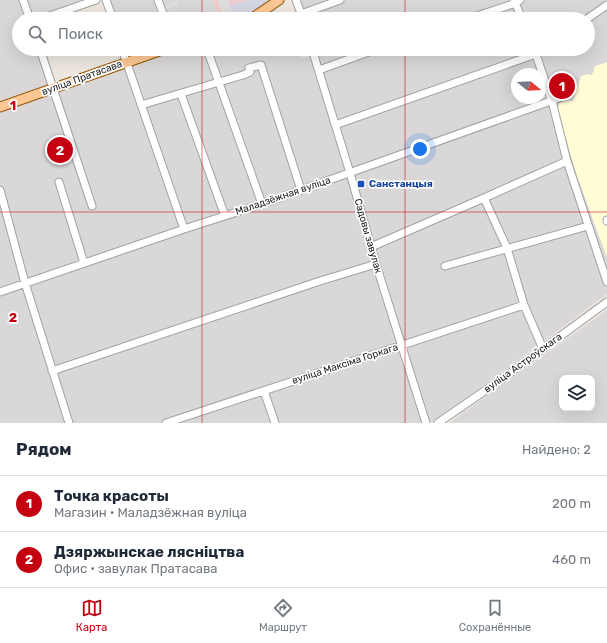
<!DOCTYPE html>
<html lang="ru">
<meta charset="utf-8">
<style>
:root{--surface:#fff;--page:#f2f2f3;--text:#1f2937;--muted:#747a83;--line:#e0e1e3;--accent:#c50010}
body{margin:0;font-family:Rubik,sans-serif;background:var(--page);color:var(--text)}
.controls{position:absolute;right:12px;bottom:12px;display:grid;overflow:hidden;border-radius:8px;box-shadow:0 4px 16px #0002}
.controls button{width:36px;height:36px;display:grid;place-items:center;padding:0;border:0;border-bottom:1px solid var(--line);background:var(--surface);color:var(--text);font:20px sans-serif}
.compass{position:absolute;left:511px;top:68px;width:36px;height:36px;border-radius:50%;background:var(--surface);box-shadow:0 4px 16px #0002;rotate:108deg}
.you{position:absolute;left:420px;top:149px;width:14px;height:14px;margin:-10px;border:3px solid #fff;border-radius:50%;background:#1a73e8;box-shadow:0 0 0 6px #1a73e833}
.badge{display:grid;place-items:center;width:26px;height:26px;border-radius:50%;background:var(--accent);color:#fff;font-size:13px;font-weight:700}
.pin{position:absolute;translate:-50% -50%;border:2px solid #fff;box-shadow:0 1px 4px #0006}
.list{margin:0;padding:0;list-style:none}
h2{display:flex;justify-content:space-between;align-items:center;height:52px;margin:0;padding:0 16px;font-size:17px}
h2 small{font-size:13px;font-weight:400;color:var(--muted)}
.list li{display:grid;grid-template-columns:26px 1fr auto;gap:12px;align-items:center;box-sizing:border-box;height:56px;padding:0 16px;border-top:1px solid var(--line)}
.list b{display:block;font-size:15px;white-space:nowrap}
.list p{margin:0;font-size:13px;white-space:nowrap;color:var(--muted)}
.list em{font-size:13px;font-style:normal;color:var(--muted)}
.icon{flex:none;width:22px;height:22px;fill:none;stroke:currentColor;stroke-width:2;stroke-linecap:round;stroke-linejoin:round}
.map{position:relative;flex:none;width:607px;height:423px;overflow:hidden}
.search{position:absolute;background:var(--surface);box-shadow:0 4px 16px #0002;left:12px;right:12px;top:12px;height:44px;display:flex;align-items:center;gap:10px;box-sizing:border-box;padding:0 14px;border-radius:22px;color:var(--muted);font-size:15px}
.sheet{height:164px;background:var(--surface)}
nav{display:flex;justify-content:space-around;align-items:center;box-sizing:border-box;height:56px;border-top:1px solid var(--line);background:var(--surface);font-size:11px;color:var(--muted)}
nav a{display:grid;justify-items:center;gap:2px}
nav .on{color:var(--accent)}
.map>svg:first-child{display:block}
</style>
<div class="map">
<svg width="607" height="423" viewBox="0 0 607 423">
<rect width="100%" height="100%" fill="#ede7e0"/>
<path fill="#d9d7d8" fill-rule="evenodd" d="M0,0H87L32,19H19V49H37L50,87L0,103Z
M109,0H213L219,19H115Z
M299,0H607V294L433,423L426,417L374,241L314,49H588V19H305ZM517,74H541V98H517Z
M286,12L288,19H267L280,14Z
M125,49H153L128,57Z
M182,49H298L301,58L311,56L423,423H0V113Z
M607,310V423H449ZM562,378H592V408H562Z"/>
<path fill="#efcdcf" d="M213,0H275L252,15L240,19H219Z"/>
<path fill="#fffcd6" d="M607,62V258L577,176L557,109L562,100L573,101L581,76L587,74L592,75L595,66Z"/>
<path fill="#dfdfdf" d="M177,0L179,4L161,12L158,15L154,4L157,2L163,7Z
M218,0H228L234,19H224Z
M274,8L275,11L280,12V14L267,19H255Z"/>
<path fill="#d4d5e2" d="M228,0L231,5L248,0H272L258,9L234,18Z"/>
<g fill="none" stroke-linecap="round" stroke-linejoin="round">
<g stroke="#a2a2a2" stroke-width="9">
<path id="minor" d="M23,0L30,19
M106,0L113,19
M158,0L165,19
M296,0L303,19
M514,0L522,19
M301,14L340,0
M41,19L96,0
M154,19L164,15
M468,19L516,3L520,0
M587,19L607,5
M40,49L92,206
M122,49L184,229
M207,49L262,204
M312,49L350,173L376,264L426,423
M534,49L552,101L567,161L607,282
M319,70L377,49
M181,94L225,216
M141,105L243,75L250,72L249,68L261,65L301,190
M335,125L536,54L543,49
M59,182L84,263
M0,190L25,283L69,423
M484,198L507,248L524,305L543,349
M607,221V220
M371,247L484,198L567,161
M445,266L588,226
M0,292L184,229L262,204L565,96
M52,371L320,281L376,264
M264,391L275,423
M166,423L524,305
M438,423L499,381L607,302"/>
</g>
<g stroke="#915500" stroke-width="11">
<path id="major" d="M247,19L254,17L279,0
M0,107L165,49"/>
</g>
<use href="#minor" stroke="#fff" stroke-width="7"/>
<use href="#major" stroke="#fdc794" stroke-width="9"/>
</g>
<path fill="none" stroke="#c50010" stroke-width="1" stroke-opacity="0.55" d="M202,0V19M405,0V19M202,49V423M405,49V423M0,212H607"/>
<rect fill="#1a4fb4" stroke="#fff" stroke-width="1.5" x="357" y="180" width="8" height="8" rx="2"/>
<g text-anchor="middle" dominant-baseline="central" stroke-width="3.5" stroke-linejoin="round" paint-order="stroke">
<g font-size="10" fill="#1b1b1b" stroke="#fff">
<text transform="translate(82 78) rotate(-20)">вуліца Пратасава</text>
<text transform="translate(283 196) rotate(-19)">Маладзёжная вуліца</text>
<text transform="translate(368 236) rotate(74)">Садовы завулак</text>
<text transform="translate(523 363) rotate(-36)">вуліца Астроўскага</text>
<text transform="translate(345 364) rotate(-18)">вуліца Максіма Горкага</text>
</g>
<g font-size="10" font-weight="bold" fill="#164399" stroke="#fff" text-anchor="start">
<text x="369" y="184">Санстанцыя</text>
</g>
</g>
<g font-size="13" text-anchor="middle" font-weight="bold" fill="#c50010" stroke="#fff" stroke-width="3.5" stroke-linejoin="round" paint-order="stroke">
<text x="13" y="110">1</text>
<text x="13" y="322">2</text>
</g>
</svg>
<div class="controls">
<button><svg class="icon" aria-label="layers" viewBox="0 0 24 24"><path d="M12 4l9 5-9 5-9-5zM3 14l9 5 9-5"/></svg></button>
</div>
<svg class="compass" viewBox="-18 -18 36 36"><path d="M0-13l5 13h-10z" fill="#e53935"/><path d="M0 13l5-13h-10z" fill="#747a83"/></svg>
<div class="you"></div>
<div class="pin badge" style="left:562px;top:86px">1</div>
<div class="pin badge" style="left:60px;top:150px">2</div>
<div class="search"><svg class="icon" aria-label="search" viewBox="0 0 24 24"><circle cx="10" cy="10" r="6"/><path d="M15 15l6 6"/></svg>Поиск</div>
</div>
<section class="sheet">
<h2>Рядом<small>Найдено: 2</small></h2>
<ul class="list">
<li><span class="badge">1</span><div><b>Точка красоты</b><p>Магазин · Маладзёжная вуліца</p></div><em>200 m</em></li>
<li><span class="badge">2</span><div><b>Дзяржынскае лясніцтва</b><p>Офис · завулак Пратасава</p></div><em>460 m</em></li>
</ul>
</section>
<nav>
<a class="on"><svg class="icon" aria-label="map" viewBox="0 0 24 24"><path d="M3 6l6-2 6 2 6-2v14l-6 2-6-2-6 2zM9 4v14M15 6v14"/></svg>Карта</a>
<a><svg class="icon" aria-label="directions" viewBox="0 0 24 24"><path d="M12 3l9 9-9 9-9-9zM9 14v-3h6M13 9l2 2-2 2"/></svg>Маршрут</a>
<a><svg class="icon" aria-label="saved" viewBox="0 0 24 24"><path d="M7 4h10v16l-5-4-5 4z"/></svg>Сохранённые</a>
</nav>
